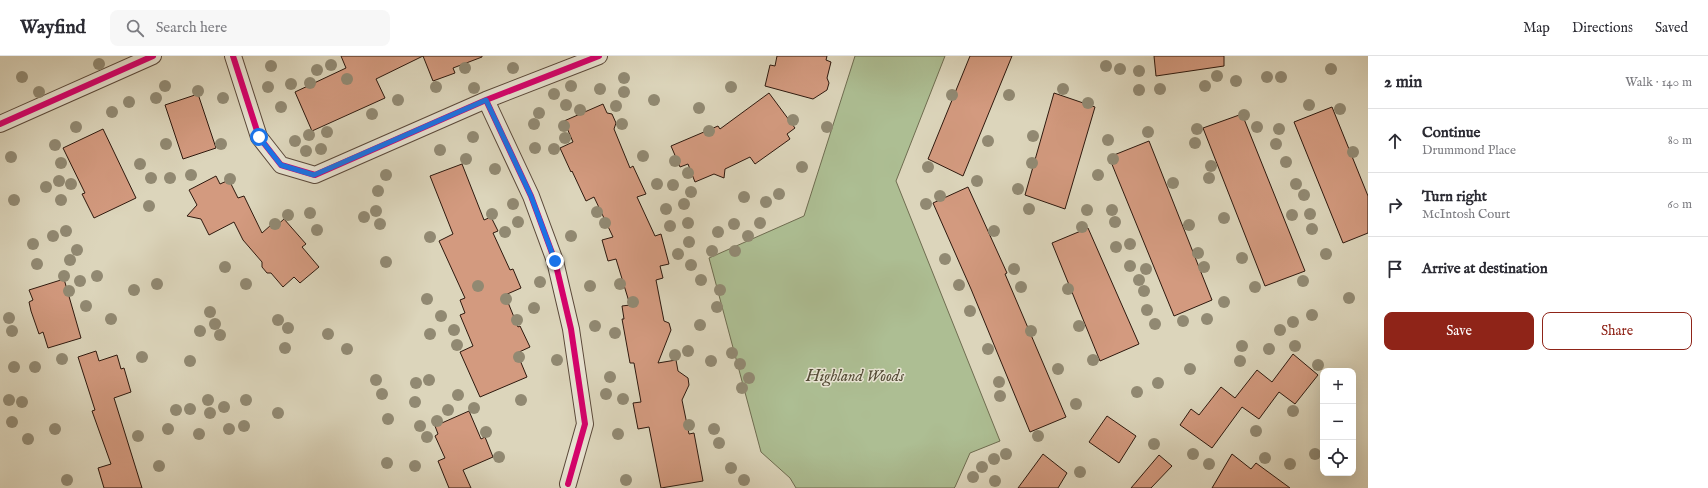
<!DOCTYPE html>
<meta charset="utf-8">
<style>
:root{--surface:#fff;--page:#f7f7f7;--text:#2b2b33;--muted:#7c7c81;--line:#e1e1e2;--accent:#8f2418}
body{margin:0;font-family:"IM FELL English",serif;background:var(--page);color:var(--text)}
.controls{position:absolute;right:12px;bottom:12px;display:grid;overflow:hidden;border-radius:8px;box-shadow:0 4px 16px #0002}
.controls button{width:36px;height:36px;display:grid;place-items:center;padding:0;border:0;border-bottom:1px solid var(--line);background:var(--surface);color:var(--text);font:20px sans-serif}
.stop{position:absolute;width:12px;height:12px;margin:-9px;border:3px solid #1a73e8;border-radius:50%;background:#fff}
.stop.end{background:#1a73e8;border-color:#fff;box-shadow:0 1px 4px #0008}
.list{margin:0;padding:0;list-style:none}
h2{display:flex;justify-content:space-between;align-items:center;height:52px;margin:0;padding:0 16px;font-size:17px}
h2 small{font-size:13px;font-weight:400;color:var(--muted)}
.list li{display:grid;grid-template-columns:26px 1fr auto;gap:12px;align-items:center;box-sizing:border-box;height:64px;padding:0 16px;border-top:1px solid var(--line)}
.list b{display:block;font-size:15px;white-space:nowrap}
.list p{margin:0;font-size:13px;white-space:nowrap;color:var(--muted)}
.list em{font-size:13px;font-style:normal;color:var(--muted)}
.actions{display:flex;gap:8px;padding:12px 16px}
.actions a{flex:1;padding:9px 0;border:1px solid var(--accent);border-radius:8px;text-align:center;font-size:14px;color:var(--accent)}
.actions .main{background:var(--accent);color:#fff}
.icon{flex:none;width:22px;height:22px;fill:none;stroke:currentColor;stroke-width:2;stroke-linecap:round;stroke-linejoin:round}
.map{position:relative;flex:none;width:1368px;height:432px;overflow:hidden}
header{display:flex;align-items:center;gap:24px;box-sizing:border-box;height:56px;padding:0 20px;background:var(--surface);border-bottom:1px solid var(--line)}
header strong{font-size:19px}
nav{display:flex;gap:22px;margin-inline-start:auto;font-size:14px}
.search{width:280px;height:36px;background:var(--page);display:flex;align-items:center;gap:10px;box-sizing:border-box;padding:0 14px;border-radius:8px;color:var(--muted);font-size:15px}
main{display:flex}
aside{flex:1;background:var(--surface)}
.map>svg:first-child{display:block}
</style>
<header>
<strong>Wayfind</strong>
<div class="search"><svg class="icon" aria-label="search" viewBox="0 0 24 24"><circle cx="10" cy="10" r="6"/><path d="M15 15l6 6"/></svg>Search here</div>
<nav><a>Map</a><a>Directions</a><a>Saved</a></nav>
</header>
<main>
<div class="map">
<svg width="1368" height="432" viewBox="0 0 1368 432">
<rect width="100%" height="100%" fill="#dcd5bb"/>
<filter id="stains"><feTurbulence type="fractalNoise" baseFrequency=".005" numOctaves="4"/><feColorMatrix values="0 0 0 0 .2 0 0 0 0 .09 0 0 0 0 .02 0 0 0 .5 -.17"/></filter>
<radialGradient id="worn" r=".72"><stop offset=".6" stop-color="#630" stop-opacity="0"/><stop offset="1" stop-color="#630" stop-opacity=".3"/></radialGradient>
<path fill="#adbe93" stroke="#6e6c50" d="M855,0H945L896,125L1000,385L970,397L955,431L954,432H796L790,422L761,396L709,202L804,160Z"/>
<path fill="#d39a7f" stroke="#2e190e" d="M341,0H482V1L453,12L455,17L433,25L423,0L376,23L385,42L312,75L295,36L346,12Z
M777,0H827L826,4L831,6L827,22L829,27L827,34L813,43L765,30L770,9L775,10Z
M970,0H1012L963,120L928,103Z
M1154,0H1224V10L1156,20Z
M769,37L795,72L787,78L790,83L755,108L750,101L725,113L724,122L714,118L695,126L688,108L680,111L671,90L718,70L720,73Z
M1054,37L1095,51L1065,153L1025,139Z
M198,38L216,92L183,103L165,49Z
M603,48L607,57L612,58L616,67L614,73L630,112L633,110L646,138L637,141L655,180L661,178L669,208L660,210L663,222L656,224L664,265L669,267L671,274L658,307L676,304L678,315L688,322L689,329L682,344L689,378L694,377L703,425L661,432L649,371L638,373L633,347L641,346L634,307H630L622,263H624L622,250L630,249L616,203L608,205L602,184L613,181L594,141L586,145L572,115L571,116L560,92L573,86L564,65Z
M1332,51L1368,140V177L1343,187L1294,66Z
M1242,58L1305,215L1265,230L1203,72Z
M103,73L136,142L94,162L82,138L85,137L63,92Z
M1149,85L1212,244L1174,260L1109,101Z
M462,108L484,164L491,161L498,175L493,177L510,214L513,213L521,232L505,239L518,271L520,270L530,291L517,297L527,321L480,341L460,296L473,290L460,259L465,257L460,244L465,242L439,185L453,178L430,120Z
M216,120L220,128L229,124L238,142L244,140L262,177L271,169L274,172L284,163L306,188L302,191L319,211L300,227L294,221L283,231L271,217H267L262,211V206L243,184L234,166L209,179L201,163L187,160L197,149L189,134Z
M968,131L1007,217L1005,218L1066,361L1030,376L971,233L933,147Z
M1088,172L1139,288L1100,305L1052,187Z
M64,223L81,282L48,292L43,276L39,278L31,255L29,246L33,244L29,234Z
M96,295L99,305L117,299L121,313L124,312L131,336L114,342L142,432H104L98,412L111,408L92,355L95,354L78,301Z
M1293,298L1318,319L1295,348L1279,336L1259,363L1242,351L1212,392L1180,369L1191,353L1199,359L1221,331L1235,342L1257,314L1272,326Z
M469,355L481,383L485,381L493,401L463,414L471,432H449L438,405L445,402L435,380L438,378L435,370Z
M1107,360L1136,380L1119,407L1089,386Z
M1043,398L1067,417L1058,432H1018Z
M1232,398L1251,413L1256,407L1290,432H1212Z
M1159,399L1172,410L1151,432H1131Z"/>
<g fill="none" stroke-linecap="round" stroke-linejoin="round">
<g stroke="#5a4839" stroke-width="18">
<path id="street" d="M233,0L259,81L281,109L315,119L486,44L599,0
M486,44L531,140L555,205L571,273L585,368L568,428
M0,68L153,0"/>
</g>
<use href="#street" stroke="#e8e4d3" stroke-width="16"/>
<g stroke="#e8e4d3" stroke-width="8">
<path id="cycleway" d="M233,0L259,81L281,109L315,119L486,44L599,0
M486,44L531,140L555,205L571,273L585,368L568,428
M0,68L153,0"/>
</g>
<use href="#cycleway" stroke="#d6006c" stroke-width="6"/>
</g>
<g fill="#918972">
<circle cx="99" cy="8" r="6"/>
<circle cx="331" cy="9" r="6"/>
<circle cx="271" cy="10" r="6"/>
<circle cx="1106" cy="10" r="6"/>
<circle cx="465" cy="12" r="6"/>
<circle cx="513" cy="12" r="6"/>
<circle cx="1120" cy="13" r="6"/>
<circle cx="1331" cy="13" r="6"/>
<circle cx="317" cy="14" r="6"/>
<circle cx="1139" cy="15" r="6"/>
<circle cx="1217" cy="20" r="6"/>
<circle cx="22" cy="21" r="6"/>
<circle cx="1267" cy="21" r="6"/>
<circle cx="1281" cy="21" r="6"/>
<circle cx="624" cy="22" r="6"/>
<circle cx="347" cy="23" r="6"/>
<circle cx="1236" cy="25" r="6"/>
<circle cx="310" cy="27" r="6"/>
<circle cx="291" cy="28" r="6"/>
<circle cx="165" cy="30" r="6"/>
<circle cx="571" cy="30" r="6"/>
<circle cx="1205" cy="30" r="6"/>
<circle cx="268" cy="31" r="6"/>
<circle cx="436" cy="31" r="6"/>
<circle cx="731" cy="31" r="6"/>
<circle cx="474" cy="32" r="6"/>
<circle cx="600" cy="33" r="6"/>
<circle cx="1063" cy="33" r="6"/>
<circle cx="1160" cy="33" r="6"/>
<circle cx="1139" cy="34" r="6"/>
<circle cx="198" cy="35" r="6"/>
<circle cx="39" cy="36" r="6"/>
<circle cx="624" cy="36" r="6"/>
<circle cx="554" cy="38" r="6"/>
<circle cx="952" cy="39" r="6"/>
<circle cx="1009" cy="39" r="6"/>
<circle cx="156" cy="42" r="6"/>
<circle cx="223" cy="42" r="6"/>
<circle cx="398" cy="44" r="6"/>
<circle cx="654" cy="44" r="6"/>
<circle cx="129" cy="46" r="6"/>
<circle cx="1088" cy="47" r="6"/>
<circle cx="566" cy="49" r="6"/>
<circle cx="1309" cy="49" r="6"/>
<circle cx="616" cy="50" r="6"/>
<circle cx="281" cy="51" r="6"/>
<circle cx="699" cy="52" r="6"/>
<circle cx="1340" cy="53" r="6"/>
<circle cx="580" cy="54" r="6"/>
<circle cx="112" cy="56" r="6"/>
<circle cx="539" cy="57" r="6"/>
<circle cx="372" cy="58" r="6"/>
<circle cx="1244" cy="59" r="6"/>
<circle cx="793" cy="64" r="6"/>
<circle cx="534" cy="68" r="6"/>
<circle cx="622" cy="68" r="6"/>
<circle cx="564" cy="70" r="6"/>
<circle cx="76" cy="71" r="6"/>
<circle cx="827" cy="71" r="6"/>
<circle cx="1257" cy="71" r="6"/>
<circle cx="1197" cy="73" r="6"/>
<circle cx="1279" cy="73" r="6"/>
<circle cx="709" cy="75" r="6"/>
<circle cx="327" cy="76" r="6"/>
<circle cx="1148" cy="76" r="6"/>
<circle cx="309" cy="79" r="6"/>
<circle cx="1033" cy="80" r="6"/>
<circle cx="473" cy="81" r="6"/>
<circle cx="565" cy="82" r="6"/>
<circle cx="1108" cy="84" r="6"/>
<circle cx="295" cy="85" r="6"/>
<circle cx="988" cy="85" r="6"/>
<circle cx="1195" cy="87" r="6"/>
<circle cx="166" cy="88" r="6"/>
<circle cx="221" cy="88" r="6"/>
<circle cx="1276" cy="88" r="6"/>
<circle cx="55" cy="89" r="6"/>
<circle cx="535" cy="92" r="6"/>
<circle cx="321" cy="93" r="6"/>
<circle cx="554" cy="93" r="6"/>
<circle cx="440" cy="94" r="6"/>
<circle cx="306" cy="95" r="6"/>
<circle cx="1353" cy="96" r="6"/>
<circle cx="643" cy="100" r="6"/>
<circle cx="11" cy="101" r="6"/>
<circle cx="466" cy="103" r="6"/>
<circle cx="1113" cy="103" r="6"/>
<circle cx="675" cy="105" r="6"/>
<circle cx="1286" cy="106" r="6"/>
<circle cx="61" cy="107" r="6"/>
<circle cx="1032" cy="107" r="6"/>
<circle cx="140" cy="108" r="6"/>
<circle cx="1211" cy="110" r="6"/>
<circle cx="802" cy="111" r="6"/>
<circle cx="928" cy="111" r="6"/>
<circle cx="495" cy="113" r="6"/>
<circle cx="688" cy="117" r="6"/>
<circle cx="191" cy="119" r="6"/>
<circle cx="386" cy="119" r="6"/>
<circle cx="1098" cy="119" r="6"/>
<circle cx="151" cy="122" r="6"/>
<circle cx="170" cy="122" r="6"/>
<circle cx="1209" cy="122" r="6"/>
<circle cx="230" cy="123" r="6"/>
<circle cx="59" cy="125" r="6"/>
<circle cx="977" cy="125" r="6"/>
<circle cx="1173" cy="127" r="6"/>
<circle cx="71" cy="128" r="6"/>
<circle cx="657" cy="128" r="6"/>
<circle cx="1296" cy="128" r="6"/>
<circle cx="673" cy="129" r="6"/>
<circle cx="46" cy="131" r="6"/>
<circle cx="1018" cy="133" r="6"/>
<circle cx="378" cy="135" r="6"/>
<circle cx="691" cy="136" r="6"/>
<circle cx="779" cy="138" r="6"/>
<circle cx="1304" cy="139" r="6"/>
<circle cx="940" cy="140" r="6"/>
<circle cx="744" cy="141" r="6"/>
<circle cx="14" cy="144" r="6"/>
<circle cx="61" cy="144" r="6"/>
<circle cx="766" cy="146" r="6"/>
<circle cx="513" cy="148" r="6"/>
<circle cx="684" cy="148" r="6"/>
<circle cx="926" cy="148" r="6"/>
<circle cx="149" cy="150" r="6"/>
<circle cx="666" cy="153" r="6"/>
<circle cx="1029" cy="153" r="6"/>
<circle cx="1087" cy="154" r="6"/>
<circle cx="1112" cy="154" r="6"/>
<circle cx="376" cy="155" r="6"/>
<circle cx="597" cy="156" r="6"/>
<circle cx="310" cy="157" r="6"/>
<circle cx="492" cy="158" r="6"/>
<circle cx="1310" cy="158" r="6"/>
<circle cx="288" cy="159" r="6"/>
<circle cx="1292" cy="159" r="6"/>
<circle cx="364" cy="161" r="6"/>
<circle cx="1224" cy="162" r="6"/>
<circle cx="518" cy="166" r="6"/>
<circle cx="1115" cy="166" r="6"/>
<circle cx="605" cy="167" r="6"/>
<circle cx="688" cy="167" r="6"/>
<circle cx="760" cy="167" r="6"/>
<circle cx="275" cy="168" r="6"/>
<circle cx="380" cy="168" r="6"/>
<circle cx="734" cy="168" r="6"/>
<circle cx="1189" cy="169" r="6"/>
<circle cx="670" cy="170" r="6"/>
<circle cx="1082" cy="171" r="6"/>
<circle cx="1312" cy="173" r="6"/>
<circle cx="317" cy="174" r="6"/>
<circle cx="66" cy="175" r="6"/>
<circle cx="994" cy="175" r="6"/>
<circle cx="505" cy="176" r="6"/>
<circle cx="718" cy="176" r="6"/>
<circle cx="53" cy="180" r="6"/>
<circle cx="571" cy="180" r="6"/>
<circle cx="748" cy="180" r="6"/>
<circle cx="430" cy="181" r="6"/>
<circle cx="689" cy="186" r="6"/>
<circle cx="33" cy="188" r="6"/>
<circle cx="1130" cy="188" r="6"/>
<circle cx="1116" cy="191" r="6"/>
<circle cx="77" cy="194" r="6"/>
<circle cx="712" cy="195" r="6"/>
<circle cx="735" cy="195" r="6"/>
<circle cx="1198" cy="197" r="6"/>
<circle cx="678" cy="198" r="6"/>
<circle cx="1326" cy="198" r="6"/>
<circle cx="1242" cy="202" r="6"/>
<circle cx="945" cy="203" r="6"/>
<circle cx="70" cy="204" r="6"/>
<circle cx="386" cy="206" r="6"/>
<circle cx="37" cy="208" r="6"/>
<circle cx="691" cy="209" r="6"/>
<circle cx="1130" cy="210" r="6"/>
<circle cx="225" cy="211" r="6"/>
<circle cx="1204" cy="211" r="6"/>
<circle cx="1014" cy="213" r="6"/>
<circle cx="1146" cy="213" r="6"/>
<circle cx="64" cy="220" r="6"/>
<circle cx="97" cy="220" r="6"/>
<circle cx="701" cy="224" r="6"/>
<circle cx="1139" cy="224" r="6"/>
<circle cx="80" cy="225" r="6"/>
<circle cx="1303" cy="225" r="6"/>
<circle cx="540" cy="226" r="6"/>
<circle cx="157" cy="228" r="6"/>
<circle cx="246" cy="228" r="6"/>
<circle cx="620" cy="228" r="6"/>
<circle cx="959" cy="229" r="6"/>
<circle cx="478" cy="230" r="6"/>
<circle cx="590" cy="230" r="6"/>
<circle cx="1021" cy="231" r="6"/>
<circle cx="1255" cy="231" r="6"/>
<circle cx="1068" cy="233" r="6"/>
<circle cx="134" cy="234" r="6"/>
<circle cx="720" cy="234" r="6"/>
<circle cx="69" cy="235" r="6"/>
<circle cx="1144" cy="235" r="6"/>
<circle cx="1349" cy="242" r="6"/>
<circle cx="427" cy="243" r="6"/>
<circle cx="506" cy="243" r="6"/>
<circle cx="633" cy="246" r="6"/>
<circle cx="1224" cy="246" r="6"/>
<circle cx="86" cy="250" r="6"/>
<circle cx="717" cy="251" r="6"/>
<circle cx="534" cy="252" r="6"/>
<circle cx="1147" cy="254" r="6"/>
<circle cx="970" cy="255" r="6"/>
<circle cx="210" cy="256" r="6"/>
<circle cx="1312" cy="259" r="6"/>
<circle cx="441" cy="260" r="6"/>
<circle cx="9" cy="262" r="6"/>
<circle cx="111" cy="263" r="6"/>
<circle cx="1207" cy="263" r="6"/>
<circle cx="278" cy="264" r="6"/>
<circle cx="517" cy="264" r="6"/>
<circle cx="1183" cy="265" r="6"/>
<circle cx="1293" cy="266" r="6"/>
<circle cx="215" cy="268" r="6"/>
<circle cx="1155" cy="268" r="6"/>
<circle cx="700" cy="269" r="6"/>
<circle cx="595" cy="270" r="6"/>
<circle cx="1079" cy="270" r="6"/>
<circle cx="288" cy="272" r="6"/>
<circle cx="454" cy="274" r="6"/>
<circle cx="1280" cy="274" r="6"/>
<circle cx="12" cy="275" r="6"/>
<circle cx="200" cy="275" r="6"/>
<circle cx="1031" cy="275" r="6"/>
<circle cx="615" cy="277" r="6"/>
<circle cx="328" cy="278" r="6"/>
<circle cx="430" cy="278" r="6"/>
<circle cx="220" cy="279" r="6"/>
<circle cx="457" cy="289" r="6"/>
<circle cx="1242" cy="290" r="6"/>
<circle cx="1295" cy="290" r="6"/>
<circle cx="285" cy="292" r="6"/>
<circle cx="347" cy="293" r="6"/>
<circle cx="988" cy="293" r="6"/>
<circle cx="1269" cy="293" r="6"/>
<circle cx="688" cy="295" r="6"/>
<circle cx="732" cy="297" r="6"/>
<circle cx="675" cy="299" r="6"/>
<circle cx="142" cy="301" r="6"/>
<circle cx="519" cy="301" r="6"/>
<circle cx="62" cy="303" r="6"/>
<circle cx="557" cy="304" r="6"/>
<circle cx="1093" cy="304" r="6"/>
<circle cx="190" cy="305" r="6"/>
<circle cx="711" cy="305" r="6"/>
<circle cx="1240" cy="305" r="6"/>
<circle cx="740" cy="308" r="6"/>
<circle cx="1318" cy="309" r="6"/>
<circle cx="14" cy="311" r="6"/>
<circle cx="35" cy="311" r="6"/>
<circle cx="1058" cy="313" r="6"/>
<circle cx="1190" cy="313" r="6"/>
<circle cx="610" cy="321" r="6"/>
<circle cx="749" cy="322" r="6"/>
<circle cx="376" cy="324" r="6"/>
<circle cx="429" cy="324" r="6"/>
<circle cx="999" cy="326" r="6"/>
<circle cx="416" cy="327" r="6"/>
<circle cx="1158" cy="327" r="6"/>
<circle cx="742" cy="332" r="6"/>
<circle cx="1137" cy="336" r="6"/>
<circle cx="382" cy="338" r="6"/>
<circle cx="606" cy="338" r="6"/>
<circle cx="458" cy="339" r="6"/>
<circle cx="1000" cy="340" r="6"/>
<circle cx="623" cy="343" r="6"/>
<circle cx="9" cy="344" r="6"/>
<circle cx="208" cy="344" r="6"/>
<circle cx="246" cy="344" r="6"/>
<circle cx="521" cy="344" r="6"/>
<circle cx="22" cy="346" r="6"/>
<circle cx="415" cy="346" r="6"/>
<circle cx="1076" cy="348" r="6"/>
<circle cx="224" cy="351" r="6"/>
<circle cx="474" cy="352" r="6"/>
<circle cx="190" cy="353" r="6"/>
<circle cx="176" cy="354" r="6"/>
<circle cx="448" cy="354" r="6"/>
<circle cx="1293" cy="355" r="6"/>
<circle cx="210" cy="357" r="6"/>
<circle cx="278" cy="357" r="6"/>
<circle cx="388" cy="363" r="6"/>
<circle cx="437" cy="365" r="6"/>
<circle cx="12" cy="366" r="6"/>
<circle cx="689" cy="369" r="6"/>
<circle cx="244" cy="370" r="6"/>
<circle cx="420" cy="370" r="6"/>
<circle cx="55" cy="373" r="6"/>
<circle cx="168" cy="373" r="6"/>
<circle cx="229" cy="373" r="6"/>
<circle cx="714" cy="373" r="6"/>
<circle cx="1256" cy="375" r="6"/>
<circle cx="486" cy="376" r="6"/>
<circle cx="199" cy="378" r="6"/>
<circle cx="618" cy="378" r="6"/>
<circle cx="138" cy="380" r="6"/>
<circle cx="1038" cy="380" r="6"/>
<circle cx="427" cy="381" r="6"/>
<circle cx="28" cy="383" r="6"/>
<circle cx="719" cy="387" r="6"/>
<circle cx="1154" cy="388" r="6"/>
<circle cx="1006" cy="398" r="6"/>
<circle cx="1193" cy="398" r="6"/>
<circle cx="1315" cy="398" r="6"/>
<circle cx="499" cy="401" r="6"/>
<circle cx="1265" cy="402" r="6"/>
<circle cx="994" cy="403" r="6"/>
<circle cx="387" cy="407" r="6"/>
<circle cx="1209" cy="408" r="6"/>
<circle cx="1290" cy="408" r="6"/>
<circle cx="159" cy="410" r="6"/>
<circle cx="415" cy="410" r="6"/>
<circle cx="982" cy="411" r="6"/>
<circle cx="731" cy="412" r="6"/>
<circle cx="1080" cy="416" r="6"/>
<circle cx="973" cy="421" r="6"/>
<circle cx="67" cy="424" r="6"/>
<circle cx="626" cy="424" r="6"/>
<circle cx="744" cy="424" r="6"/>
<circle cx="995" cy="425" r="6"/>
</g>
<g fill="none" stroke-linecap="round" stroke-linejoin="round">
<path stroke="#1a73e8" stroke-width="5" d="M259,81L281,109L314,119L486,44L531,140L555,205"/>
</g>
<g text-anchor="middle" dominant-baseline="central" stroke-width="3" stroke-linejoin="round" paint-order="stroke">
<g font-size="16" font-style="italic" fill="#544b36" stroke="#e8e4d3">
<text x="855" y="321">Highland Woods</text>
</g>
</g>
<rect width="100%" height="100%" filter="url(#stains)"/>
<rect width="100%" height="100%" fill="url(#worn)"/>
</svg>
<div class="controls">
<button>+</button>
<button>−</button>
<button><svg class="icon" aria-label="locate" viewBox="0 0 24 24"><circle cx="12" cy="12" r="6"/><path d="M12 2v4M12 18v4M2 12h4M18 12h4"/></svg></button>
</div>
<div class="stop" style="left:259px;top:81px"></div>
<div class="stop end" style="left:555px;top:205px"></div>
</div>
<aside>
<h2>2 min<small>Walk · 140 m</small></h2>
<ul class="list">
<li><svg class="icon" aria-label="ahead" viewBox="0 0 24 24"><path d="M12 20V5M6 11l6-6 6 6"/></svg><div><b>Continue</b><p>Drummond Place</p></div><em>80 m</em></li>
<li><svg class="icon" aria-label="right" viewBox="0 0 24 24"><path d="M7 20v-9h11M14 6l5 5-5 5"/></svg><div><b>Turn right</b><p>McIntosh Court</p></div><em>60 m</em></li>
<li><svg class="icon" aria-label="arrive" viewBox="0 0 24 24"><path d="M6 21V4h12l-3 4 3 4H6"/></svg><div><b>Arrive at destination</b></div></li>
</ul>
<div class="actions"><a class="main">Save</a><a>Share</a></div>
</aside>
</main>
